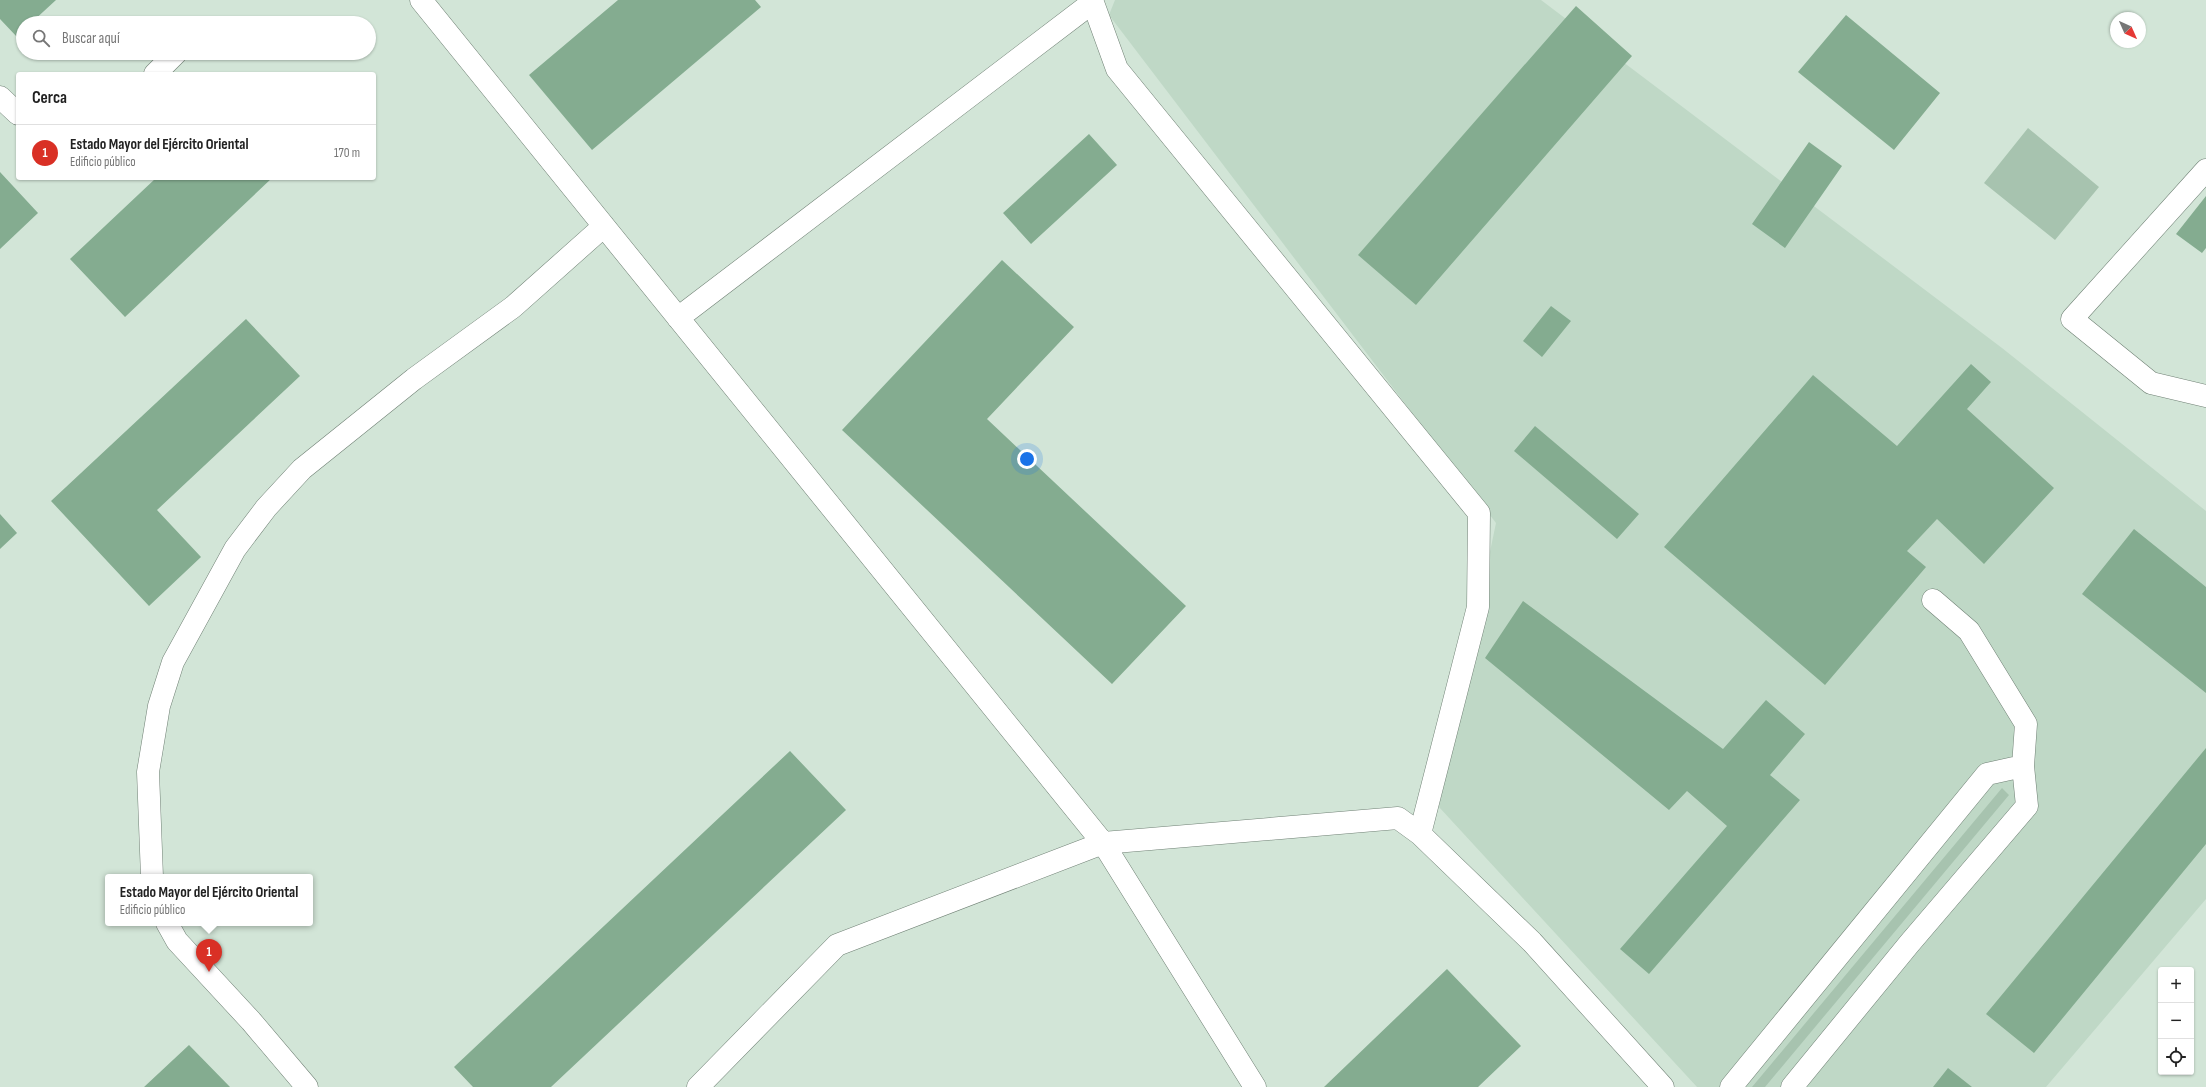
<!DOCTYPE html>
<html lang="es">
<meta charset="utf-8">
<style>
:root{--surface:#fff;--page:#f2f2f2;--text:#222;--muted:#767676;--line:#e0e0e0;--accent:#d93025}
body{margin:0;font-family:"Sofia Sans Condensed",sans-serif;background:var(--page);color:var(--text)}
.controls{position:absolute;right:12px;bottom:12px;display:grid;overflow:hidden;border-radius:4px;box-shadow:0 1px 3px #0004}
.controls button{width:36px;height:36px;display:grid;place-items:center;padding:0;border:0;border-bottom:1px solid var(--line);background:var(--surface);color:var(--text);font:20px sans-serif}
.compass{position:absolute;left:2110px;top:12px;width:36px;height:36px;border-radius:50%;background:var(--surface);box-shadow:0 1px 3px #0004;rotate:135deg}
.you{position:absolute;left:1027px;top:459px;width:14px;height:14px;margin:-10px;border:3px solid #fff;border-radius:50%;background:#1a73e8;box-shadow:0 0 0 6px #1a73e833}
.badge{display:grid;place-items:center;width:26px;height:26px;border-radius:50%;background:var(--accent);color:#fff;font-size:13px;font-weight:700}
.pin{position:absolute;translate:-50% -33px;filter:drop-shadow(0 1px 2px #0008)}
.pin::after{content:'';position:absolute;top:21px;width:14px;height:12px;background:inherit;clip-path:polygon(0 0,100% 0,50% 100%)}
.popup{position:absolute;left:105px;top:874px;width:208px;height:52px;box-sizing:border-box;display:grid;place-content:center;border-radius:4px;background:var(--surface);filter:drop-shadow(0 1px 3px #0005);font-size:13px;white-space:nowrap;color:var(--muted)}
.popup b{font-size:15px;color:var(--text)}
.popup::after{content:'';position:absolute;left:50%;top:100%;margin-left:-8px;border:8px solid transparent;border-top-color:var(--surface)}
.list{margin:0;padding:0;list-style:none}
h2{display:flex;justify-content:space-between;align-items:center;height:52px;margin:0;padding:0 16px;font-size:17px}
h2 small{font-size:13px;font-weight:400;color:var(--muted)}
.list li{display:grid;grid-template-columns:26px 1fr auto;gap:12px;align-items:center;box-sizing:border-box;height:56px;padding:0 16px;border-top:1px solid var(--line)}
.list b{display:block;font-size:15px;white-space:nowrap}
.list p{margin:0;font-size:13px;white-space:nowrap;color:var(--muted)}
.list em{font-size:13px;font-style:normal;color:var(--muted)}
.icon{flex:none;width:22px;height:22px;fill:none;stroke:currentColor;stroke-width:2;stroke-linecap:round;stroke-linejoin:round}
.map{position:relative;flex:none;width:2206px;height:1087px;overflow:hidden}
.search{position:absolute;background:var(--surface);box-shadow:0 1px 3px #0004;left:16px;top:16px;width:360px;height:44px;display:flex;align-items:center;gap:10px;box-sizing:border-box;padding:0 14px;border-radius:22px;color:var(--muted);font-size:15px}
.panel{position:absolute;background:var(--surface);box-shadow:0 1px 3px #0004;left:16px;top:72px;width:360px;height:108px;border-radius:4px}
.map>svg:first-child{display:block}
</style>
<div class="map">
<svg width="2206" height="1087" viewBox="0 0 2206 1087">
<rect width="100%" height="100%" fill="#d2e5d7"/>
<path fill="#bfd8c6" d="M1115,0H1541L2002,348L2206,511V899L2046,1087H1697L1439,807L1446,762L1496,523L1109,15Z"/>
<path fill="#a7c3af" d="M2028,128L2099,187L2055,240L1984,183Z
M2002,788L2009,795L1765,1087H1752Z"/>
<path fill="#84ac90" d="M0,0H56L31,23H23V31L17,37L0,19Z
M618,0H755L761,7L592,150L529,75Z
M1576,6L1632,56L1416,305L1358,255Z
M1846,15L1940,93L1894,150L1798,72Z
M1089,134L1117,165L1031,244L1003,213Z
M1809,142L1842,166L1785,248L1752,224Z
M0,172L38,213L0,249Z
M156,178H272L125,317L70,259Z
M2206,196V248L2202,253L2176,234Z
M1002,260L1074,327L987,419L1186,606L1112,684L842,430Z
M1551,306L1571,321L1542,357L1523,341Z
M246,319L300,376L157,510L201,557L149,606L51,501Z
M1971,364L1991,382L1967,409L2054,488L1984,564L1937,519L1907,551L1926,567L1825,685L1664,547L1813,375L1897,446Z
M1535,426L1639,514L1617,539L1514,451Z
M0,514L17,533L0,549Z
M2134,529L2206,587V693L2082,594Z
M1523,601L1723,749L1766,700L1805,734L1770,775L1800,800L1649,974L1620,949L1727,826L1687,791L1669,810L1485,658Z
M2206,748V844L2034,1053L1986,1014Z
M790,751L846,810L551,1087H473L454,1067Z
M1447,969L1521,1046L1478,1087H1324Z
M189,1045L230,1087H144Z
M1948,1068L1972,1087H1933Z"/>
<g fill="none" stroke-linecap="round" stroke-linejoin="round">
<g stroke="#708175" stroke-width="23">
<path id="minor" d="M421,0L1103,843L1255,1087
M1092,0L1117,69L1479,513L1478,607L1420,834
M155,74L176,53
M0,97L18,114
M2206,170L2072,319L2151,383L2206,396
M678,318L1093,2
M1933,600L1969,631L2026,724L2023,766
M152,877L148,772L159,706L173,662L235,549L266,508L302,469L414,379L513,307L604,226
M167,923L177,941L251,1021L307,1087
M698,1087L837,945L1103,843L1398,818L1420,834L1532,942L1663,1087
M1731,1087L1987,774L2023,766L2027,806L1909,944L1792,1087"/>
</g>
<use href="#minor" stroke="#fff" stroke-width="22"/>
</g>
</svg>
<div class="controls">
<button>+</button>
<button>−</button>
<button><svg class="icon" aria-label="locate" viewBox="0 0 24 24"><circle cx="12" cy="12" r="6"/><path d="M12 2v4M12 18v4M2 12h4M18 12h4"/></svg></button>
</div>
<svg class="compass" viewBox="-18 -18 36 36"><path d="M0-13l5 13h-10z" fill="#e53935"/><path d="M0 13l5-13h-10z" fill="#767676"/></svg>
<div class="you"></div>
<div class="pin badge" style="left:209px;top:972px">1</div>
<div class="popup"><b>Estado Mayor del Ejército Oriental</b>Edificio público</div>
<div class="search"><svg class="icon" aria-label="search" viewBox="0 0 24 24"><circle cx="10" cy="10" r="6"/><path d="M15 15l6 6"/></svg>Buscar aquí</div>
<section class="panel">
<h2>Cerca<small></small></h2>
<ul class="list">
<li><span class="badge">1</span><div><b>Estado Mayor del Ejército Oriental</b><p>Edificio público</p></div><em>170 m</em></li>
</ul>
</section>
</div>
